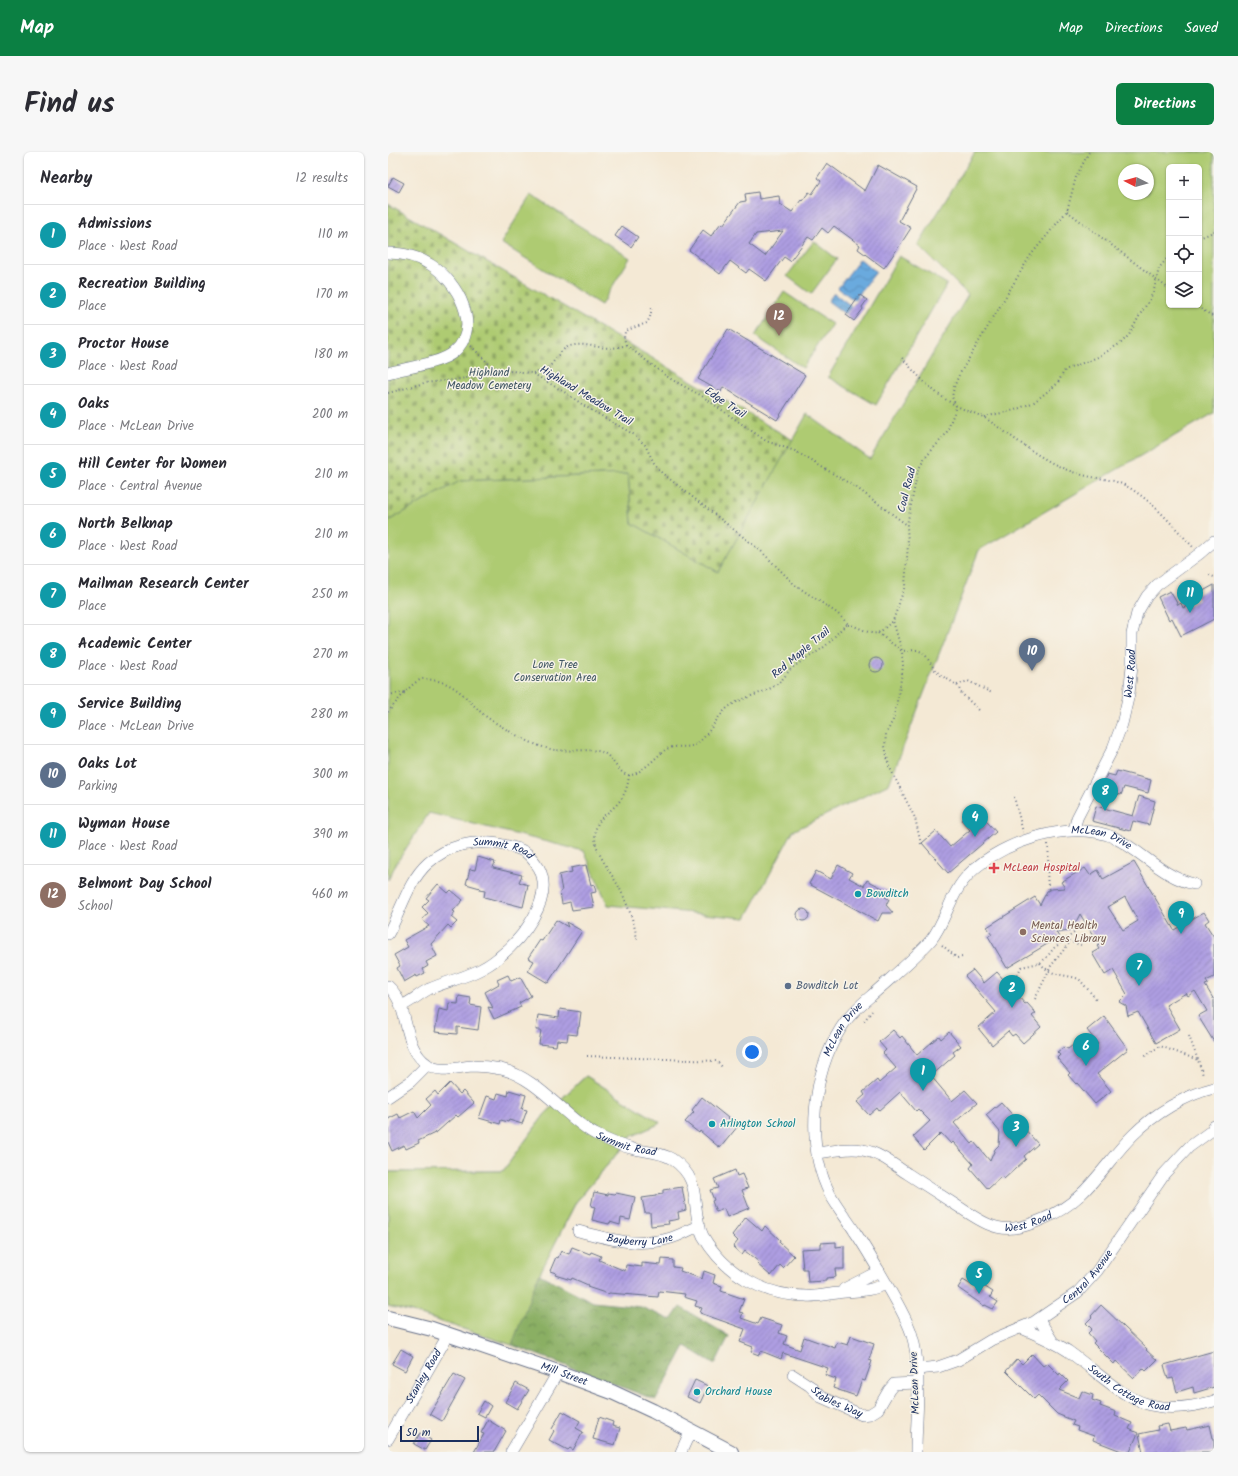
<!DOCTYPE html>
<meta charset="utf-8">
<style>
:root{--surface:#fff;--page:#f7f7f7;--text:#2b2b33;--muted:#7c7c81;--line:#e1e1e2;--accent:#0b8043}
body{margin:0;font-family:Kalam,sans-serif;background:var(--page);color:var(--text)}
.controls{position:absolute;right:12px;top:12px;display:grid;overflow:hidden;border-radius:6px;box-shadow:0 1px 3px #0004}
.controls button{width:36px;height:36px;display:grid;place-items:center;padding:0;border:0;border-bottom:1px solid var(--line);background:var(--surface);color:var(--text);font:20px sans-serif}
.compass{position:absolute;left:730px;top:12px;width:36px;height:36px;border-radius:50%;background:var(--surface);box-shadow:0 1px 3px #0004;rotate:276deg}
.scale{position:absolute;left:12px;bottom:10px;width:79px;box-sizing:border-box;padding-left:4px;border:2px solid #1b2f5e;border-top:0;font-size:11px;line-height:14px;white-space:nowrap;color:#1b2f5e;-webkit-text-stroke:3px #f7f3e8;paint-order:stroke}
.you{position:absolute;left:364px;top:900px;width:14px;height:14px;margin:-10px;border:3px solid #fff;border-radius:50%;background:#1a73e8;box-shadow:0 0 0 6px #1a73e833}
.badge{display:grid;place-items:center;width:26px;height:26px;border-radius:50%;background:var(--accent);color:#fff;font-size:13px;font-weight:700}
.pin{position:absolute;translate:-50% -33px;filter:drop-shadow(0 1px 2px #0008)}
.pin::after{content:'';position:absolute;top:21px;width:14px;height:12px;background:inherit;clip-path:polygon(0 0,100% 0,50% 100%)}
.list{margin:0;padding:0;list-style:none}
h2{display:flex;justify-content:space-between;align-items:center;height:52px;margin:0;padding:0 16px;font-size:17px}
h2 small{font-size:13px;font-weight:400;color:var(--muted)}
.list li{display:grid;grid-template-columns:26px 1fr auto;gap:12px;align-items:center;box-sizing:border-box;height:60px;padding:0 16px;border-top:1px solid var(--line)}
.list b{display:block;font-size:15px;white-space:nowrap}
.list p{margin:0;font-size:13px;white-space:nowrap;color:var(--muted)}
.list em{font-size:13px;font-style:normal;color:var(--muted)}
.icon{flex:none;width:22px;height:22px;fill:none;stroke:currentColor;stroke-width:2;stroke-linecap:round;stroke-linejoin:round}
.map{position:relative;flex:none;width:826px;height:1300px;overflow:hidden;border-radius:6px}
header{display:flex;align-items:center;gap:24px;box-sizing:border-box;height:56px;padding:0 20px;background:var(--accent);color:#fff}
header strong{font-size:19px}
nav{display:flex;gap:22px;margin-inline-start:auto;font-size:14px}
.intro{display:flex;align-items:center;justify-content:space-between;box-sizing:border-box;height:96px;padding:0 24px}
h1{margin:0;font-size:28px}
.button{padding:10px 18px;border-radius:6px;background:var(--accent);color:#fff;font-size:14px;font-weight:700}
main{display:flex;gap:24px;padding:0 24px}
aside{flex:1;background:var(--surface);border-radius:6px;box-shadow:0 1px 3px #0004}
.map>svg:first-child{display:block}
</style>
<header>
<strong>Map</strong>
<nav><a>Map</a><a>Directions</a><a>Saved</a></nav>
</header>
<div class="intro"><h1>Find us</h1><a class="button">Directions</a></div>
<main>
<aside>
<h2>Nearby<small>12 results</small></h2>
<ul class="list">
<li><span class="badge" style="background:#0f9aa8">1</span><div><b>Admissions</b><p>Place · West Road</p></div><em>110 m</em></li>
<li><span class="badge" style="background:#0f9aa8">2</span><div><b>Recreation Building</b><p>Place</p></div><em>170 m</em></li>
<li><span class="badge" style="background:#0f9aa8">3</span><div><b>Proctor House</b><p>Place · West Road</p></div><em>180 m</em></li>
<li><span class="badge" style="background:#0f9aa8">4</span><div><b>Oaks</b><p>Place · McLean Drive</p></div><em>200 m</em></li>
<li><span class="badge" style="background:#0f9aa8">5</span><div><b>Hill Center for Women</b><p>Place · Central Avenue</p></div><em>210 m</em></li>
<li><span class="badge" style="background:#0f9aa8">6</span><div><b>North Belknap</b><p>Place · West Road</p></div><em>210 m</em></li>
<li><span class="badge" style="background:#0f9aa8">7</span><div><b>Mailman Research Center</b><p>Place</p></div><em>250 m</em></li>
<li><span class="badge" style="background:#0f9aa8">8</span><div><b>Academic Center</b><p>Place · West Road</p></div><em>270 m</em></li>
<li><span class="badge" style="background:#0f9aa8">9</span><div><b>Service Building</b><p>Place · McLean Drive</p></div><em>280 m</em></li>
<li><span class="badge" style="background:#5c6f8a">10</span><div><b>Oaks Lot</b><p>Parking</p></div><em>300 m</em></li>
<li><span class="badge" style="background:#0f9aa8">11</span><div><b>Wyman House</b><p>Place · West Road</p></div><em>390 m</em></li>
<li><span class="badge" style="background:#8d6e63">12</span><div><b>Belmont Day School</b><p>School</p></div><em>460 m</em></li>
</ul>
</aside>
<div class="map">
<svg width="826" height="1300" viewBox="0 0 826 1300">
<defs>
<pattern id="forest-crowns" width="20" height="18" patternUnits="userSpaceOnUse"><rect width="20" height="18" fill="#8aaf64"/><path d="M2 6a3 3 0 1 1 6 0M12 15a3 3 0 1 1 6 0" fill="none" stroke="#708f56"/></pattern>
<pattern id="cemetery-stones" width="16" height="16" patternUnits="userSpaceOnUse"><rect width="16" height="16" fill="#aecb72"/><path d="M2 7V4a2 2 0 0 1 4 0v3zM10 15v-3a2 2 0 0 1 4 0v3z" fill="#8da561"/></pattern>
<pattern id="water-waves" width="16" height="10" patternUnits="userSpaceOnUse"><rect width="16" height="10" fill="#6baade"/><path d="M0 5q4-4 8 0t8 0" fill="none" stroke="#578bb7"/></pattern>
<pattern id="building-hatch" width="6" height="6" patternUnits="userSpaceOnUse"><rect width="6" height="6" fill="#ae9ee2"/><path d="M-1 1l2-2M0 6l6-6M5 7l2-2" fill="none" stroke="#8d81ba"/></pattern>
</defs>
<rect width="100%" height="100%" fill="#f7f3e8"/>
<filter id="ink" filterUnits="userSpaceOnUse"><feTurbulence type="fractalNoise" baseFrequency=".025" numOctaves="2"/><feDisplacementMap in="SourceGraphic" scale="8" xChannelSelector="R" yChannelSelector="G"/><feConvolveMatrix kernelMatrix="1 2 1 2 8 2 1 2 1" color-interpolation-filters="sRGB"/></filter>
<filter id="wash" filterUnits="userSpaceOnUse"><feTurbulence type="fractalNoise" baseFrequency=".012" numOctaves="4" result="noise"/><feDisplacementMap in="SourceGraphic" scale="16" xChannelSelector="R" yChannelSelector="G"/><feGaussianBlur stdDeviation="0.9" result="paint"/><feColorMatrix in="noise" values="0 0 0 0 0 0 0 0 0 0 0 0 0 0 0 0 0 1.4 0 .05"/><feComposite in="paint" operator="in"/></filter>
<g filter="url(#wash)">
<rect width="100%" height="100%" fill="#f4e9d5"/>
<path fill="url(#forest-crowns)" stroke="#526f61" d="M198,924L273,971L244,984L188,1050L151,1122L205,1150L253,1155L283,1168L292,1155L341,1184L327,1212L297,1194L268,1248L124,1193L21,1159L0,1154V1020L115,1019L157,962Z"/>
<path fill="url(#cemetery-stones)" stroke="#647d68" d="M0,52L405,288L330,420L244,371L240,322L72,329L0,369Z"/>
<path fill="#aecb72" stroke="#647d68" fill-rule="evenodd" d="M587,0H826V261L591,398L501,632L405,679L358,766L220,753L196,699L41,661L8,712L0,728V369L72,329L240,322L244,371L330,420L419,262L482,307L580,143L530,93ZM781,15H811V153H781ZM736,18H760V42H736Z
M143,43L242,106L213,153L113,91Z
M426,89L449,107L423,142L399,124Z
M511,104L559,132L488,253L440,225Z
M396,140L444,172L415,216L367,184Z
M198,924L273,971L244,984L188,1050L148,1129L124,1193L21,1159L0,1154V1020L115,1019L157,962Z"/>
<path fill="url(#water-waves)" stroke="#436c9e" d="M472,107L488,120L466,148L450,136Z
M446,141L463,154L457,162L440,149Z"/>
<g id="blocks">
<path fill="url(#building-hatch)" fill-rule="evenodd" d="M439,11L477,39L490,13L529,35L511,69L523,76L514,90L496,116L470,97L472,93L446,74L440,81L434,76L425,88L420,85L402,109L396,105L378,129L361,117L358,121L342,109L332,122L301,98L315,78L323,84L333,71L335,73L352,50L358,49L357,42L370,40L371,47L391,44L392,52L404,60L413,48L414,49L421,40L424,42L433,29L429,26ZM395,79L377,104L361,92L368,82Z
M5,25L16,31L11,40L0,34Z
M234,74L250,85L243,95L227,84Z
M472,143L479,148L474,155L475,157L466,169L458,163Z
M340,177L417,223L389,268L335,235L333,240L310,227Z
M826,433V467L793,484L784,466L781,468L770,445L782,439L790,453L793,451L795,456L811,448L808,443Z
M481 513a7 7 0 1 1 14 0a7 7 0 1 1-14 0Z
M729,619L763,628L760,641L736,635L733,643L713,638L719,622L727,624Z
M751,644L767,649L761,673L745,669L742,679L704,669L708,654L745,664Z
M587,656L608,680L560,721L534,691L548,679L562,695L582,678L573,668Z
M90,705L107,710L105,716L134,723L131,730L140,733L135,755L96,745L97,739L91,738L92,736L78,732L82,717L87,718Z
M746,710L786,778L816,760L821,768L817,771L826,785V825L818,829L820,832L817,833L826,848V890L810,864L819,859L807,839L800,844L798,841L778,853L792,877L768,891L750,860L740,864L738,854L731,850L739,842L725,818L717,823L704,801L711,797L709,794L711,793L692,762L685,776L681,778L668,780L671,785L619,816L600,784L604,782L599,775L647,745L652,753L659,739L663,737L677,736L673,730L697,716L702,723L710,718L715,727ZM737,745L750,769L735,778L720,755Z
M198,713L203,733L206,732L208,740L203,741L206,755L184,758L182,750L174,752L172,740L174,739L171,723L184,720L183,716Z
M450,713L464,721L461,726L476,734L479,728L500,739L497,745L501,747L498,753L505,761H494L490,769L421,732L428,719L443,727Z
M50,732L60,741L63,738L75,748L65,759L67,760L63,765L69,770L63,776L60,773L43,792L49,804L38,810L40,814L35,817L37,821L29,825L28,823L16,830L9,816L12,814L6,803L20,795L16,788L41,774L34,768L40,761L34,755L41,748L38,746Z
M409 763a6 6 0 1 1 12 0a6 6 0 1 1-12 0Z
M168,768L180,775L178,770L194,779L160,831L140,819L146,809L140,806L152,788L154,789Z
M585,818L596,831L609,820L637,852L639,851L648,861L644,864L653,875L635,891L627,882L624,884L620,879L604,893L590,876L608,860L577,824Z
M120,823L123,829L132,825L143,844L131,851L133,855L106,867L100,855L105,856L97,840L111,832L109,828Z
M71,844L83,846L82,853L93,855L90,878L69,875V882L47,880L51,857L60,859L61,851L70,852Z
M172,857L193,860L191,875H190L189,883L180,882L179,889L169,888L168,894L151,892L153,878H148L150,863L171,866Z
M716,864L740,897L709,922L723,939L707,952L689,931L688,932L680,923L682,921L669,906L672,903L669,900L676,895L680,897L685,893L695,904L710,892L699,878Z
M505,878L512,886L514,884L529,903L551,884L553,887L561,880L573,894L565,900L567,903L543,924L564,949L577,938L589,951L566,971L584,992L586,990L602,1009L607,997L611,993L612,980L598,963L613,950L650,992L636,1004L638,1007L616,1027L614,1024L600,1037L582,1016L585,1012L565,990L563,992L553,981L536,998L525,985L542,969L530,957L528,959L512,940L491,959L489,956L481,963L469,950L477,943L475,940L489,928L491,931L508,916L495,901L498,898L491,890Z
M62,931L72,942L75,939L86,951L70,965L68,963L49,980L30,989L31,991L18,997L16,993L4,999L0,990V967L10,962L12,966L26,959L30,966L43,953L38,947L47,939L50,943Z
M121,938L138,943L134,957L139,958L134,972L121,968L120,970L113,968L112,972L91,966L99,944L108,947L110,941L120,944Z
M314,945L350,974L332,996L312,979L311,981L297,970L306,960L304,958Z
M347,1018L349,1024L354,1022L360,1036L354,1038L361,1056L339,1065L336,1057L328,1060L324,1049L326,1048L322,1038L330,1036L326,1027Z
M294,1035L298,1058L290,1060L291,1067L280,1069L281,1072L263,1074L262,1061H257L254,1046L268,1044V1043L275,1042V1038Z
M206,1040L220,1043V1041L227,1042L228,1041L247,1045L242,1068L233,1066L232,1073L222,1070L221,1072L204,1068L207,1055L203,1054Z
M358,1065L374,1079L377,1074L392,1088L391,1090L406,1104L395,1116L392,1113L383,1124L369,1112L371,1110L357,1099L354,1103L345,1095L350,1089L344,1083Z
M448,1090V1095L456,1094V1117H447L448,1125L438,1126V1129L420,1130L419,1117H415L413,1097L433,1096V1091Z
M184,1095L202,1102L203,1100L213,1104L211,1108L237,1119L238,1113L254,1115V1111L273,1113L274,1107L285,1108V1115L293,1116L292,1119L314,1127L316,1119L327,1123L325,1131L334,1134L333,1139L356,1147L351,1160L355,1161L353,1166L370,1172L373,1166L394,1173L391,1181L399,1184L396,1192L412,1198L416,1185L447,1196L449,1190L460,1193L463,1184L486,1192L481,1208L484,1209L477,1229L474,1228L468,1244L445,1236L448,1227L437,1223L440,1216L395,1201L393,1207L373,1199L371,1203L363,1200L365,1195L352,1190L357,1177L312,1161L314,1156L307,1154L309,1149L296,1145L297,1142L271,1139L270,1145L221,1141L220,1142L199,1135L200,1133L184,1126L183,1128L167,1123L168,1121L162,1119L168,1105L170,1106L173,1099L181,1102Z
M575,1128L585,1134L588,1129L605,1140L602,1145L610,1150L605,1157L597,1153L596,1154L570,1136Z
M713,1153L759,1197L758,1198L769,1208L758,1219L755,1216L746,1226L728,1209L726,1212L705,1191L707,1189L700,1181L704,1177L698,1171L704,1165L703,1164Z
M13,1197L25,1204L17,1219L4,1212Z
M826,1199V1235L806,1241L805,1235L789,1240L785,1226L780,1227L776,1213Z
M644,1202L655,1214L659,1211L671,1223L672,1221L680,1229L671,1238L691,1246L694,1239L705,1243L704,1248L713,1251L712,1254L728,1260L727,1264L744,1271L741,1277L750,1281L742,1300H736L705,1288L706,1284L689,1278L690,1275L684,1273L686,1269L669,1262L650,1243L646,1247L618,1219L629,1207L634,1212Z
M66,1222L77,1228L54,1269L42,1262Z
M307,1228L320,1234L312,1251L299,1245Z
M128,1231L141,1238L129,1257L117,1250Z
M96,1249L103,1254L97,1265L89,1261Z
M174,1259L192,1269L188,1276L195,1280L185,1298L182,1296L180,1298L161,1288L166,1279L164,1277Z
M211,1265L225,1270L224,1274L232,1276L227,1293L205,1287Z
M100,1268L118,1279L106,1300H86L96,1282L93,1281Z
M780,1272L782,1279L798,1276L799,1278L822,1273L825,1286H826V1300H755L751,1282L770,1278L769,1274Z
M32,1281L43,1288L37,1298L26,1292Z"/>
</g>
</g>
<g filter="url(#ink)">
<use href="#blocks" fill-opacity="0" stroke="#677088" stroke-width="1"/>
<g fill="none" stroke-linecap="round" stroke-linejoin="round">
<g stroke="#677088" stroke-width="12">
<g id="minor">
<path d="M0,101C16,101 29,104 43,113C69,129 95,175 66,200C54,211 17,216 0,221"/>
<path id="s1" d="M686,678L689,666L725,596L734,572L741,542L744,514V482L749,461L759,444L769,433L811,402L826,389"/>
<path id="s2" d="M0,782C13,759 20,729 40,711C59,694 85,687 111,692C119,694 129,695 137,700C143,704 147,710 151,716C167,747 133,788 110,806C90,823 65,827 41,837C31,842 23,850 13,854"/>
<path id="s3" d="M0,834C23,854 13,894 39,912C51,922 69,915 84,914C93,914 103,915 113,917C150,926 174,963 207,982C219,988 233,994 246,997C259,1000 273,1000 284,1007C317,1029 301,1056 315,1084C336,1121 376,1144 418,1144C429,1145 439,1142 450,1141C467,1139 484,1139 498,1132"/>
<path d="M0,945L22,930L39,913"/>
<path id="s4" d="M430,1001C444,999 461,995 475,998C492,1001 506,1013 520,1022C537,1033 554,1044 571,1055C588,1066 605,1079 626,1076C636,1075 646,1071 655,1067C699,1049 714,1014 745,983C766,962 797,943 826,936"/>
<path id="s5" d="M190,1079C221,1087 251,1096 283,1086C293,1083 302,1077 312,1074"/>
<path d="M456,1137L491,1119"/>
<path d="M651,1167L665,1190"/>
<path id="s6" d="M633,1176C649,1183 665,1189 680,1199C734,1238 752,1270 826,1249"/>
<path id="s7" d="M529,1217L550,1215L570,1208L603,1188L646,1170L690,1140L709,1119L776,1022L801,995L823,979L826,974"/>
<path id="s8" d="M405,1223L422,1234L433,1245L474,1263L482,1262L490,1257L501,1238L506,1232L529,1231"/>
<path id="s9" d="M0,1287L60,1183"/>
<path d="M123,1300L170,1220"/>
<path d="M293,1300L303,1278"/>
<path id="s10" d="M528,1300C528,1261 535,1217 523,1180C517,1163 507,1147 498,1131C488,1114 478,1096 467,1080C459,1067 449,1055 442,1042C417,993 424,922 453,876C461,863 472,853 484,843C504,825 525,808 543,788C557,770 561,747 575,729C603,692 684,665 727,686C755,700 775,725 806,732"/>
</g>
</g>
<g stroke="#677088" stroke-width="16">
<g id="major">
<path id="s11" d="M0,1166L44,1177L170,1220L224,1240L265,1259L343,1300"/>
</g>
</g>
<path stroke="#677088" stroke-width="2" stroke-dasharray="1 3" stroke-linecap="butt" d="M679,59L781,137
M811,86L821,82L826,79
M806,153L826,165
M238,193L281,226L314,244L378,289L407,299L469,336L519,373
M238,193L236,186L237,180L242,177L259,171L262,165L264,156
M83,194L104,215L120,218
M514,206C530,224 547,243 569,254C578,259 588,261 597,266C626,285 656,312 691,322C707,327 725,326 740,335C766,350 785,374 805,395
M145,221C149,220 154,220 157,218C167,212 170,198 182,194C200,189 216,201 238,193
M0,241L36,231L65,228L123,219L144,221L178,241L198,255L245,282L257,293L266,311L274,321L373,399L407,433L449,461L460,472
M596,265L627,258L646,250L669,232L677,218L710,205L733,191L741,183L753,161L761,149L766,138L771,116L781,104
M821,423L826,425
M460,473C469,473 481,483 489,481C494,480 500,472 505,469
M490,481L514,499L529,498L534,500L538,504L547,518L554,524L569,533L574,542L591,558
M569,533L580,529L604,541
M0,543L17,540
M0,560C8,551 24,529 35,527C40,527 45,528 50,529C75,535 83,555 103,568C121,579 141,592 162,597C177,601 204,595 216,601C225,606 229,620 240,623C250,625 269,604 277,598C288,591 302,599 311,590C323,580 329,563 342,554C356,544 377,542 389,532C396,527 400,518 408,513C417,507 427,502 436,495C445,488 450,478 460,472
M241,623C240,634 237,643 230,651C220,663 207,665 207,685C207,700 223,721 231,735C239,751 246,769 249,787
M626,645L635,680
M533,692L527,666L501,614L497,594L498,582L505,568L511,540L515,514L514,499L505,469L517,434L520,392L519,373L530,318L537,306L558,282L566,261L568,254L564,245L566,235L571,223L642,104L679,59L688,25L701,0
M660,692C662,708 657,723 661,738
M677,788L693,793
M554,793L569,806L574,805
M652,811C663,825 678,822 691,827L709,848
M628,826L633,815L652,811L659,805L666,796L686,781
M647,847L663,814L682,790
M476,869L484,859
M801,884L810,908
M199,904L329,909L335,916
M757,904L772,894L810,908L815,923"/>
<use href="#minor" stroke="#fff" stroke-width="11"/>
<use href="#major" stroke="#fff" stroke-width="14"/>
</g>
</g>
<path fill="#e0444e" stroke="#f7f3e8" stroke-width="1.5" d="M604 710h4v4h4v4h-4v4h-4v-4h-4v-4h4z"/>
<g fill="#0f9aa8" stroke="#f7f3e8" stroke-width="1.5">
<circle cx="470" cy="742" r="4"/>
<circle cx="324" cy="972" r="4"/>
<circle cx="309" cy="1240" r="4"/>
</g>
<circle fill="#8d6e63" stroke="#f7f3e8" stroke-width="1.5" cx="635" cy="780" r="4"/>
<circle fill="#5c6f8a" stroke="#f7f3e8" stroke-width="1.5" cx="400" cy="834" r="4"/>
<g text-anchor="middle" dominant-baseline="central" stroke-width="3" stroke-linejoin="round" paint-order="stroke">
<g font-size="11" fill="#405663" stroke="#f7f3e8">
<text x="101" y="221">Highland<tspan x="101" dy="13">Meadow Cemetery</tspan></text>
<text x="167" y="513">Lone Tree<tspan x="167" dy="13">Conservation Area</tspan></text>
</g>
<g font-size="11" fill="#1b2f5e" stroke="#f7f3e8">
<text transform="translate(198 244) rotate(31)">Highland Meadow Trail</text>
<text transform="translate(337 251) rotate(34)">Edge Trail</text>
<text transform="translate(519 338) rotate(-76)">Coal Road</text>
<text transform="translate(413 501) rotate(-40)">Red Maple Trail</text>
<text stroke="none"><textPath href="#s1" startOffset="168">West Road</textPath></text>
<text stroke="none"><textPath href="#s10" startOffset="801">McLean Drive</textPath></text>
<text stroke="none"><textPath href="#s2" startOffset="163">Summit Road</textPath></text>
<text stroke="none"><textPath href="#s10" startOffset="454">McLean Drive</textPath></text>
<text stroke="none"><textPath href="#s3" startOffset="313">Summit Road</textPath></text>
<text stroke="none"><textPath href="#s4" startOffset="233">West Road</textPath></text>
<text stroke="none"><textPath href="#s5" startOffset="63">Bayberry Lane</textPath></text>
<text stroke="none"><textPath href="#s7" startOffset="198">Central Avenue</textPath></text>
<text stroke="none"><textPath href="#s11" startOffset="185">Mill Street</textPath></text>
<text stroke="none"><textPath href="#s9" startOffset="72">Stanley Road</textPath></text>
<text transform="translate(527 1231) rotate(-92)">McLean Drive</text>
<text stroke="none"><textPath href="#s6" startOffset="125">South Cottage Road</textPath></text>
<text stroke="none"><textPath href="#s8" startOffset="52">Stables Way</textPath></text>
</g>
<g font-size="11" fill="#be3a42" stroke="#f7f3e8" text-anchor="start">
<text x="615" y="716">McLean Hospital</text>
</g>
<g font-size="11" fill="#0d838f" stroke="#f7f3e8" text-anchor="start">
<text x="478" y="742">Bowditch</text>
<text x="332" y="972">Arlington School</text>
<text x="317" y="1240">Orchard House</text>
</g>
<g font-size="11" fill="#785e54" stroke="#f7f3e8" text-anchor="start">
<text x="643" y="774">Mental Health<tspan x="643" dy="13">Sciences Library</tspan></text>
</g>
<g font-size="11" fill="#4e5e75" stroke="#f7f3e8" text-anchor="start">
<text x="408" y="834">Bowditch Lot</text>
</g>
</g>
</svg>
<div class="controls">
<button>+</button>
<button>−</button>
<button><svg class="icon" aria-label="locate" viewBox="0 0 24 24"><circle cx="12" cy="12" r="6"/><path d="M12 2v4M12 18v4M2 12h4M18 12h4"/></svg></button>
<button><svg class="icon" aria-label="layers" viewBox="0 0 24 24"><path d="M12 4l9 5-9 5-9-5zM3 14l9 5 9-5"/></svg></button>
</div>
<svg class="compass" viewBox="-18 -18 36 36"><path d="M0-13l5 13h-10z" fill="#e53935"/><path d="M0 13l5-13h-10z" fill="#7c7c81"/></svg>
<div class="scale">50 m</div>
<div class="you"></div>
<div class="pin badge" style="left:535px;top:939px;background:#0f9aa8">1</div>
<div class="pin badge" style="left:624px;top:856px;background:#0f9aa8">2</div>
<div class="pin badge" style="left:628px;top:995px;background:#0f9aa8">3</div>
<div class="pin badge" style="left:587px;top:685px;background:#0f9aa8">4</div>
<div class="pin badge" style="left:591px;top:1142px;background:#0f9aa8">5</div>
<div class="pin badge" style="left:698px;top:914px;background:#0f9aa8">6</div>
<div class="pin badge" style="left:751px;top:834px;background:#0f9aa8">7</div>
<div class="pin badge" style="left:717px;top:659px;background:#0f9aa8">8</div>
<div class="pin badge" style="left:793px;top:782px;background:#0f9aa8">9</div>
<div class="pin badge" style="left:644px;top:519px;background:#5c6f8a">10</div>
<div class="pin badge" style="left:802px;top:461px;background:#0f9aa8">11</div>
<div class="pin badge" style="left:391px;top:184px;background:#8d6e63">12</div>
</div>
</main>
